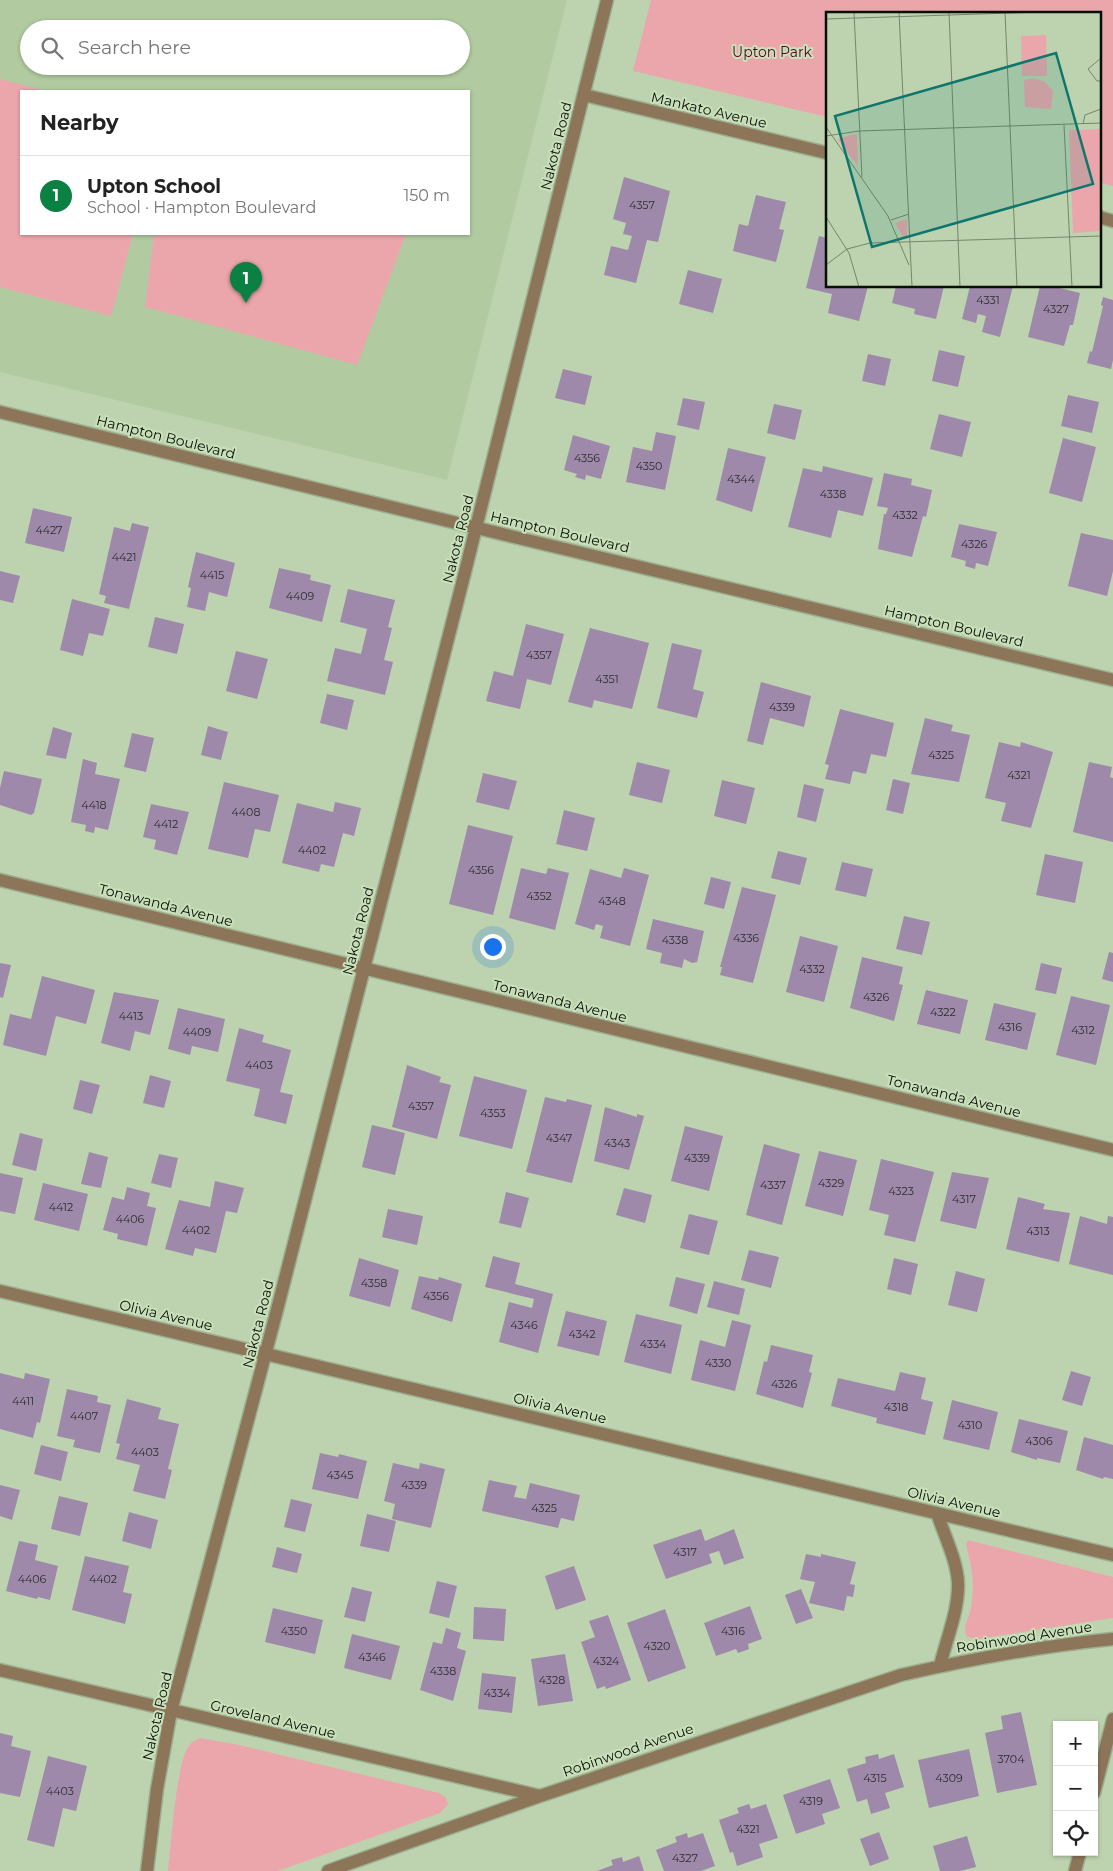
<!DOCTYPE html>
<meta charset="utf-8">
<style>
:root{--surface:#fff;--page:#f2f2f2;--text:#222;--muted:#767676;--line:#e0e0e0;--accent:#0b8043}
body{margin:0;font-family:Montserrat,sans-serif;background:var(--page);color:var(--text)}
.controls{position:absolute;right:15px;bottom:15px;display:grid;overflow:hidden;border-radius:0px;box-shadow:0 1px 4px #0004}
.controls button{width:45px;height:45px;display:grid;place-items:center;padding:0;border:0;border-bottom:1px solid var(--line);background:var(--surface);color:var(--text);font:25px sans-serif}
.you{position:absolute;left:492px;top:946px;width:18px;height:18px;margin:-12px;border:4px solid #fff;border-radius:50%;background:#1a73e8;box-shadow:0 0 0 8px #1a73e833}
.badge{display:grid;place-items:center;width:32px;height:32px;border-radius:50%;background:var(--accent);color:#fff;font-size:16px;font-weight:700}
.pin{position:absolute;translate:-50% -41px;filter:drop-shadow(0 1px 2px #0008)}
.pin::after{content:'';position:absolute;top:26px;width:18px;height:15px;background:inherit;clip-path:polygon(0 0,100% 0,50% 100%)}
.list{margin:0;padding:0;list-style:none}
h2{display:flex;justify-content:space-between;align-items:center;height:65px;margin:0;padding:0 20px;font-size:21px}
h2 small{font-size:16px;font-weight:400;color:var(--muted)}
.list li{display:grid;grid-template-columns:32px 1fr auto;gap:15px;align-items:center;box-sizing:border-box;height:80px;padding:0 20px;border-top:1px solid var(--line)}
.list b{display:block;font-size:19px;white-space:nowrap}
.list p{margin:0;font-size:16px;white-space:nowrap;color:var(--muted)}
.list em{font-size:16px;font-style:normal;color:var(--muted)}
.icon{flex:none;width:28px;height:28px;fill:none;stroke:currentColor;stroke-width:2;stroke-linecap:round;stroke-linejoin:round}
.map{position:relative;flex:none;width:1113px;height:1871px;overflow:hidden}
.search{position:absolute;background:var(--surface);box-shadow:0 1px 4px #0004;left:20px;top:20px;width:450px;height:55px;display:flex;align-items:center;gap:12px;box-sizing:border-box;padding:0 18px;border-radius:28px;color:var(--muted);font-size:19px}
.panel{position:absolute;background:var(--surface);box-shadow:0 1px 4px #0004;left:20px;top:90px;width:450px;height:145px;border-radius:0px}
.map>svg:first-child{display:block}
</style>
<div class="map">
<svg width="1113" height="1871" viewBox="0 0 1113 1871">
<rect width="100%" height="100%" fill="#bdd3af"/>
<path fill="#b1ca9f" fill-rule="evenodd" d="M0,0H567L447,480L0,372ZM29,29H461V66H29ZM21,91H469V234H21Z"/>
<path fill="#eba6ac" d="M651,0H1113V186L1099,182V14H827V117L633,71Z
M0,79L45,91H21V234H133L111,316L0,287Z
M154,234H406L357,365L145,307Z
M968,1540L1113,1577V1618L978,1639L967,1637C961,1628 970,1617 971,1607C975,1585 972,1567 966,1545Z
M200,1738L239,1745L439,1793L446,1798L448,1804L440,1813L278,1871H168C171,1845 176,1767 188,1747C190,1743 195,1740 200,1738Z"/>
<path fill="#9e89ab" d="M624,177L670,191L658,242L647,240L636,283L604,275L611,246L628,250L632,236L623,234L626,223L613,219Z
M756,195L786,202L779,229L784,230L776,262L733,251L739,224L748,226Z
M819,236L827,238V286H868L859,321L828,313L832,294L806,288Z
M688,270L722,279L713,313L679,304Z
M896,286H944L936,319L914,314L915,309L892,303Z
M970,286H1013L1000,337L982,332L986,316L978,314L976,323L962,319Z
M1040,286H1052L1080,293L1073,325H1070L1064,346L1028,337Z
M1103,297L1113,300V360L1111,369L1087,363L1090,351L1092,352L1103,306L1101,305Z
M939,350L965,356L958,387L932,381Z
M868,354L891,359L885,386L862,381Z
M563,369L592,376L585,405L555,398Z
M1068,395L1099,402L1092,433L1061,426Z
M683,398L705,402L699,430L677,425Z
M774,404L802,410L795,440L767,433Z
M939,414L971,422L962,457L930,449Z
M656,432L676,436L665,490L626,482L633,447L652,451Z
M573,435L610,446L601,479L586,475L585,480L575,477L577,474L564,470Z
M1063,438L1096,447L1082,502L1049,493Z
M728,448L766,457L752,512L716,500Z
M823,466L873,478L863,516L838,510L831,538L788,527L803,468L822,472Z
M884,473L912,479L911,485L932,490L926,517L923,516L912,557L878,549L884,514H886L888,508L877,506Z
M33,508L72,517L64,552L25,543Z
M132,523L149,527L129,609L104,603L106,596L99,594L114,527L130,531Z
M959,524L997,532L988,566L976,563L975,569L965,566L966,561L951,557Z
M1081,533L1113,540V571L1107,596L1068,586Z
M196,552L235,563L227,597L209,592L205,611L187,607L191,588L188,587Z
M279,568L311,575L310,580L331,585L322,622L269,608Z
M0,571L20,576L13,603L0,600Z
M348,589L395,600L388,627L392,628L384,660L393,662L385,695L327,681L335,648L361,654L367,629L340,622Z
M72,599L110,609L103,636L89,633L83,656L60,650Z
M155,617L184,624L177,654L148,647Z
M526,624L564,634L551,685L527,679L520,709L486,701L494,671L513,676Z
M590,628L649,643L632,709L594,700L592,708L568,702Z
M672,643L702,650L693,689L704,692L697,718L657,708Z
M236,651L268,659L257,699L226,691Z
M761,682L811,696L804,727L770,718L763,745L747,741Z
M327,694L354,700L347,730L320,723Z
M840,709L894,723L886,757L871,754L866,774L853,771L850,784L825,779L829,765L825,764Z
M925,718L953,725L951,731L970,735L959,782L911,774Z
M208,726L228,732L221,760L201,755Z
M53,727L72,733L66,759L46,755Z
M132,733L154,738L146,772L124,767Z
M999,742L1020,747L1021,742L1053,752L1031,828L1001,821L1006,803L985,798Z
M83,759L97,763L95,774L120,779L108,830L95,827L94,833L85,831L86,825L71,822Z
M637,762L670,770L662,803L629,795Z
M1089,762L1112,767L1110,777L1113,778V842L1073,832Z
M4,771L42,779L34,813L31,815L0,805V788Z
M483,773L517,781L509,810L476,802Z
M893,779L910,783L903,814L886,810Z
M722,780L755,788L746,824L714,816Z
M224,782L279,795L270,832L255,829L248,858L208,849Z
M804,784L824,789L816,822L797,817Z
M335,802L361,808L354,836L343,833L334,867L321,864L319,872L282,863L297,803L333,812Z
M151,804L189,812L177,855L154,849L156,840L143,837Z
M564,810L595,818L587,851L556,844Z
M468,825L513,836L493,915L449,904Z
M778,851L807,858L800,885L771,878Z
M1045,854L1083,862L1075,903L1036,895Z
M842,862L873,869L866,897L835,890Z
M521,868L546,874L548,868L569,873L555,930L509,918Z
M624,868L649,875L630,946L600,938L603,926L596,924L594,930L575,924L590,869L621,878Z
M711,877L731,882L724,909L704,904Z
M742,887L776,895L753,983L720,975L722,967H720Z
M904,916L930,922L922,955L896,949Z
M653,919L704,931L697,962L692,963L684,959L682,968L660,963L662,953L646,949Z
M800,936L838,946L824,1002L786,992Z
M1109,952L1113,953V982L1102,979Z
M862,957L903,967L899,984L903,985L894,1021L850,1008Z
M0,963L11,965L3,998L0,997Z
M1041,963L1062,968L1056,994L1035,990Z
M42,976L95,990L86,1024L56,1016L46,1056L3,1045L10,1014L31,1019Z
M926,990L968,1000L960,1034L917,1024Z
M114,992L159,1000L150,1035L135,1031L130,1051L101,1043Z
M1071,996L1110,1005L1096,1065L1056,1055Z
M994,1003L1036,1013L1027,1050L985,1040Z
M178,1008L225,1019L218,1052L192,1046L190,1055L168,1049Z
M239,1028L264,1035L262,1042L291,1050L280,1092L293,1095L286,1124L254,1116L260,1089L226,1081Z
M407,1065L441,1077L439,1082L451,1085L437,1139L392,1127Z
M150,1075L171,1081L164,1108L143,1103Z
M474,1076L527,1090L512,1149L459,1136Z
M80,1080L100,1085L92,1114L73,1109Z
M545,1097L566,1102L567,1099L592,1105L572,1183L526,1172Z
M605,1107L637,1117V1114L644,1116L629,1170L594,1161Z
M372,1125L405,1133L395,1175L362,1167Z
M685,1126L723,1136L709,1191L671,1181Z
M20,1133L43,1139L36,1171L12,1165Z
M764,1144L800,1154L782,1225L746,1215Z
M819,1151L857,1160L843,1216L805,1206Z
M89,1152L108,1157L101,1188L81,1184Z
M159,1154L178,1158L171,1188L151,1183Z
M881,1159L934,1172L915,1242L884,1235L889,1215L869,1210Z
M952,1172L989,1178L976,1229L940,1221Z
M0,1173L23,1178L15,1214L0,1211Z
M215,1181L244,1188L237,1213L226,1211L216,1253L195,1248L193,1256L165,1249L179,1200L210,1207Z
M43,1183L88,1194L79,1231L34,1220Z
M127,1187L150,1193L147,1206L156,1208L147,1246L117,1239L118,1234L103,1230L112,1197L124,1200Z
M624,1188L652,1195L645,1223L616,1215Z
M506,1192L529,1198L521,1228L499,1223Z
M1018,1197L1045,1204L1043,1209L1070,1213L1059,1262L1006,1249Z
M388,1209L423,1216L417,1245L382,1237Z
M689,1214L718,1221L709,1255L680,1248Z
M1080,1216L1107,1224L1108,1216L1113,1217V1275L1069,1264Z
M749,1250L779,1257L771,1288L741,1280Z
M493,1256L520,1263L515,1284L553,1294L538,1353L499,1342L509,1302L532,1308L534,1299L485,1287Z
M359,1258L399,1270L390,1307L349,1296Z
M894,1258L918,1264L911,1295L887,1289Z
M956,1271L985,1279L977,1312L948,1305Z
M419,1276L438,1280L439,1277L462,1284L452,1322L411,1309Z
M676,1277L705,1284L697,1314L669,1306Z
M714,1281L745,1289L739,1315L707,1307Z
M566,1311L607,1321L599,1356L557,1346Z
M636,1314L682,1325L671,1374L624,1362Z
M732,1320L751,1325L735,1391L691,1380L700,1340L725,1347Z
M771,1345L813,1355L809,1372L812,1373L803,1408L756,1394L764,1361L767,1362Z
M1071,1371L1091,1377L1082,1406L1062,1400Z
M900,1372L926,1378L921,1399L933,1402L925,1435L876,1423L877,1418L831,1406L838,1378L895,1391Z
M0,1373L24,1379L25,1373L50,1379L40,1423L37,1422L33,1438L0,1429Z
M67,1389L98,1396L97,1402L111,1405L100,1453L73,1447L75,1440L57,1436Z
M127,1399L161,1408L158,1419L179,1424L168,1469L172,1470L165,1499L133,1491L140,1465L116,1459L120,1444L116,1443Z
M952,1400L998,1412L989,1450L943,1439Z
M1019,1419L1068,1431L1060,1463L1037,1458V1460L1011,1452Z
M1084,1437L1113,1445V1479L1104,1477L1103,1479L1076,1470Z
M41,1445L68,1452L61,1481L34,1474Z
M320,1453L338,1457L339,1454L367,1461L358,1499L312,1489Z
M393,1463L419,1469L420,1463L445,1469L431,1528L392,1519L395,1504L384,1501Z
M489,1480L517,1486L514,1497L526,1499L530,1483L580,1495L574,1521L561,1518L558,1528L482,1511Z
M0,1485L20,1490L12,1520L0,1516Z
M59,1496L88,1503L80,1536L51,1529Z
M291,1499L312,1504L305,1532L284,1527Z
M129,1512L158,1520L151,1549L122,1541Z
M367,1514L396,1521L389,1552L360,1546Z
M701,1529L705,1541L734,1529L744,1558L724,1565L719,1551L709,1554L712,1563L666,1579L653,1545Z
M19,1541L38,1545L35,1560L58,1566L50,1600L38,1597L37,1599L6,1591Z
M277,1547L302,1554L297,1573L272,1567Z
M806,1554L821,1557V1554L856,1562L850,1584L855,1585L853,1597L847,1596L844,1611L809,1603L815,1582L800,1579Z
M85,1556L129,1566L123,1592L132,1594L125,1624L72,1610Z
M574,1566L586,1600L556,1610L545,1576Z
M437,1581L457,1586L449,1618L429,1613Z
M352,1587L372,1592L365,1622L344,1617Z
M801,1589L813,1618L796,1624L785,1595Z
M750,1606L762,1639L748,1644L749,1649L738,1653L736,1649L716,1656L704,1623Z
M474,1607L506,1609L504,1641L473,1639Z
M273,1608L323,1620L315,1654L265,1642Z
M665,1609L686,1668L648,1682L627,1623Z
M608,1615L631,1680L606,1689L605,1686L597,1689L581,1642L595,1637L589,1621Z
M446,1628L461,1633L457,1648L466,1651L453,1701L420,1690L433,1642L442,1644Z
M352,1634L400,1646L391,1680L344,1668Z
M565,1654L573,1701L538,1706L531,1659Z
M482,1673L516,1677L512,1713L478,1709Z
M1021,1712L1037,1785L997,1793L985,1733L1003,1729L1001,1716Z
M0,1733L13,1736L11,1746L31,1751L20,1797L0,1793Z
M969,1749L979,1796L929,1808L918,1760Z
M878,1754L879,1759L894,1754L904,1787L885,1793L890,1808L871,1814L867,1799L857,1802L847,1769L866,1763L865,1757Z
M48,1756L87,1766L76,1811L63,1808L54,1847L27,1840Z
M830,1779L840,1808L822,1814L825,1824L796,1834L783,1795Z
M749,1804L751,1809L766,1804L778,1838L759,1844L763,1857L737,1866L733,1852L730,1853L719,1820L739,1813L737,1808Z
M879,1832L889,1859L870,1866L860,1839Z
M687,1833L688,1838L703,1833L715,1866L701,1871H664L656,1850L677,1842L675,1837Z
M967,1836L976,1867L960,1871H940L933,1846Z
M639,1856L644,1871H597L613,1865L611,1860L622,1857L623,1862Z"/>
<g fill="none" stroke-linecap="round" stroke-linejoin="round">
<g stroke="#9cb090" stroke-width="15">
<path id="street" d="M584,95L827,153
M1099,217L1113,221
M0,412L510,536L1113,680
M0,880L1113,1150
M0,1291L1113,1555
M937,1513C944,1535 957,1560 958,1583C959,1610 946,1640 940,1666
M0,1670L540,1796
M1094,1793L1113,1719
M147,1871L157,1789L171,1711L277,1310L465,572L607,0
M328,1871L540,1796L901,1675C971,1659 1042,1646 1113,1639
M1075,1871L1080,1852"/>
</g>
<use href="#street" stroke="#8c7558" stroke-width="12"/>
</g>
<g text-anchor="middle" dominant-baseline="central" stroke-width="4" stroke-linejoin="round" paint-order="stroke">
<g font-size="11" fill="#2e2e2e">
<text x="642" y="205">4357</text>
<text x="988" y="300">4331</text>
<text x="1056" y="309">4327</text>
<text x="587" y="458">4356</text>
<text x="649" y="466">4350</text>
<text x="741" y="479">4344</text>
<text x="833" y="494">4338</text>
<text x="905" y="515">4332</text>
<text x="49" y="530">4427</text>
<text x="974" y="544">4326</text>
<text x="124" y="557">4421</text>
<text x="212" y="575">4415</text>
<text x="300" y="596">4409</text>
<text x="539" y="655">4357</text>
<text x="607" y="679">4351</text>
<text x="782" y="707">4339</text>
<text x="941" y="755">4325</text>
<text x="1019" y="775">4321</text>
<text x="94" y="805">4418</text>
<text x="246" y="812">4408</text>
<text x="166" y="824">4412</text>
<text x="312" y="850">4402</text>
<text x="481" y="870">4356</text>
<text x="539" y="896">4352</text>
<text x="612" y="901">4348</text>
<text x="746" y="938">4336</text>
<text x="675" y="940">4338</text>
<text x="812" y="969">4332</text>
<text x="876" y="997">4326</text>
<text x="943" y="1012">4322</text>
<text x="131" y="1016">4413</text>
<text x="1010" y="1027">4316</text>
<text x="1083" y="1030">4312</text>
<text x="197" y="1032">4409</text>
<text x="259" y="1065">4403</text>
<text x="421" y="1106">4357</text>
<text x="493" y="1113">4353</text>
<text x="559" y="1138">4347</text>
<text x="617" y="1143">4343</text>
<text x="697" y="1158">4339</text>
<text x="831" y="1183">4329</text>
<text x="773" y="1185">4337</text>
<text x="901" y="1191">4323</text>
<text x="964" y="1199">4317</text>
<text x="61" y="1207">4412</text>
<text x="130" y="1219">4406</text>
<text x="196" y="1230">4402</text>
<text x="1038" y="1231">4313</text>
<text x="374" y="1283">4358</text>
<text x="436" y="1296">4356</text>
<text x="524" y="1325">4346</text>
<text x="582" y="1334">4342</text>
<text x="653" y="1344">4334</text>
<text x="718" y="1363">4330</text>
<text x="784" y="1384">4326</text>
<text x="23" y="1401">4411</text>
<text x="896" y="1407">4318</text>
<text x="84" y="1416">4407</text>
<text x="970" y="1425">4310</text>
<text x="1039" y="1441">4306</text>
<text x="145" y="1452">4403</text>
<text x="340" y="1475">4345</text>
<text x="414" y="1485">4339</text>
<text x="544" y="1508">4325</text>
<text x="685" y="1552">4317</text>
<text x="32" y="1579">4406</text>
<text x="103" y="1579">4402</text>
<text x="294" y="1631">4350</text>
<text x="733" y="1631">4316</text>
<text x="657" y="1646">4320</text>
<text x="372" y="1657">4346</text>
<text x="606" y="1661">4324</text>
<text x="443" y="1671">4338</text>
<text x="552" y="1680">4328</text>
<text x="497" y="1693">4334</text>
<text x="1011" y="1759">3704</text>
<text x="875" y="1778">4315</text>
<text x="949" y="1778">4309</text>
<text x="60" y="1791">4403</text>
<text x="811" y="1801">4319</text>
<text x="748" y="1829">4321</text>
<text x="685" y="1858">4327</text>
</g>
<g font-size="14" fill="#56021b" stroke="#cae0bb">
<text x="772" y="52">Upton Park</text>
</g>
<g font-size="14" fill="#080f04" stroke="#cae0bb">
<text transform="translate(709 110) rotate(13)">Mankato Avenue</text>
<text transform="translate(556 146) rotate(-76)">Nakota Road</text>
<text transform="translate(166 437) rotate(14)">Hampton Boulevard</text>
<text transform="translate(560 532) rotate(13)">Hampton Boulevard</text>
<text transform="translate(458 539) rotate(-76)">Nakota Road</text>
<text transform="translate(954 626) rotate(13)">Hampton Boulevard</text>
<text transform="translate(166 905) rotate(14)">Tonawanda Avenue</text>
<text transform="translate(358 931) rotate(-76)">Nakota Road</text>
<text transform="translate(560 1001) rotate(14)">Tonawanda Avenue</text>
<text transform="translate(954 1096) rotate(14)">Tonawanda Avenue</text>
<text transform="translate(166 1315) rotate(13)">Olivia Avenue</text>
<text transform="translate(258 1324) rotate(-76)">Nakota Road</text>
<text transform="translate(560 1408) rotate(13)">Olivia Avenue</text>
<text transform="translate(954 1502) rotate(13)">Olivia Avenue</text>
<text transform="translate(1024 1637) rotate(-9)">Robinwood Avenue</text>
<text transform="translate(157 1716) rotate(-77)">Nakota Road</text>
<text transform="translate(273 1719) rotate(13)">Groveland Avenue</text>
<text transform="translate(628 1750) rotate(-19)">Robinwood Avenue</text>
</g>
</g>
<g transform="translate(826 12)">
<rect width="275" height="275" fill="#bdd3af"/>
<path d="M220,23L221,64H196L195,24ZM208,66L219,70L227,79L225,97L199,95L198,68ZM275,117V219L247,221L243,118ZM29,122L31,123L32,154L11,127ZM81,207V225L79,228L69,211Z" fill="#eba6ac"/>
<path fill="none" stroke="#75856b" stroke-width="1" d="M28,0L36,165M73,0L86,275M123,0L134,275M179,0L191,275M0,7L216,0M275,46L262,57L271,69H275M257,112L259,103L275,97M238,113L246,275M0,115L62,204L83,253M0,124L33,119L275,111M0,205L23,241L33,275M65,208L83,202M0,253L21,237L44,231L275,224"/>
<path fill="#0f766e" fill-opacity="0.15" stroke="#0f766e" stroke-width="2.5" d="M230,41L267,172L46,235L9,104Z"/>
<rect width="275" height="275" fill="none" stroke="#080f04" stroke-width="2.5"/>
</g>
</svg>
<div class="controls">
<button>+</button>
<button>−</button>
<button><svg class="icon" aria-label="locate" viewBox="0 0 24 24"><circle cx="12" cy="12" r="6"/><path d="M12 2v4M12 18v4M2 12h4M18 12h4"/></svg></button>
</div>
<div class="you"></div>
<div class="pin badge" style="left:246px;top:303px">1</div>
<div class="search"><svg class="icon" aria-label="search" viewBox="0 0 24 24"><circle cx="10" cy="10" r="6"/><path d="M15 15l6 6"/></svg>Search here</div>
<section class="panel">
<h2>Nearby<small></small></h2>
<ul class="list">
<li><span class="badge">1</span><div><b>Upton School</b><p>School · Hampton Boulevard</p></div><em>150 m</em></li>
</ul>
</section>
</div>
